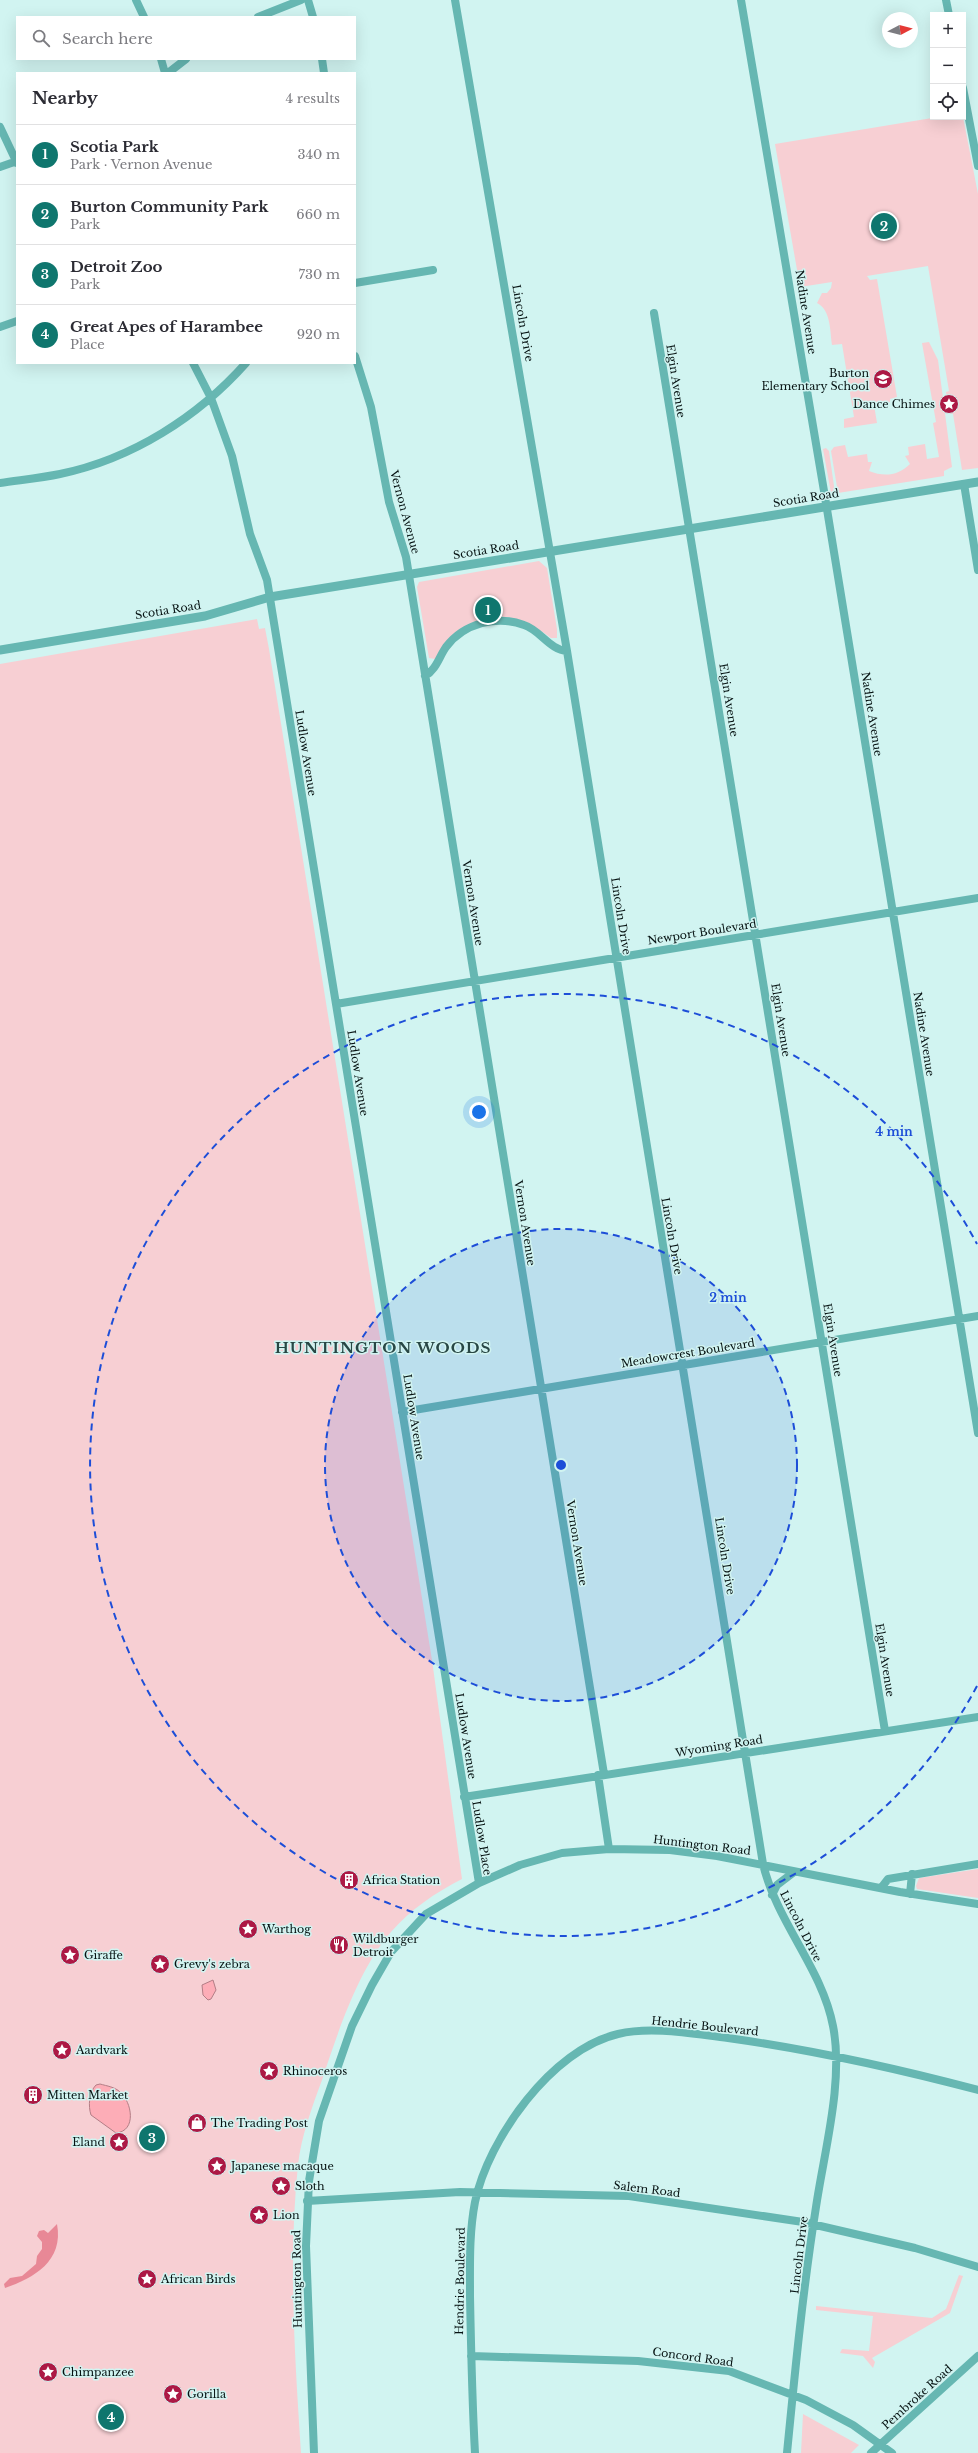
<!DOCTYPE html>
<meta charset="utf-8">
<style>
:root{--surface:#fff;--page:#f7f7f7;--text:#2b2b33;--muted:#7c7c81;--line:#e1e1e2;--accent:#0f766e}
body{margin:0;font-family:"Libre Baskerville",serif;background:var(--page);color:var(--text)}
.controls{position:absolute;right:12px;top:12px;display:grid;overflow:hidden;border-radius:0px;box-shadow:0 4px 16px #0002}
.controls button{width:36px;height:36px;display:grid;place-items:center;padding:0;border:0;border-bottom:1px solid var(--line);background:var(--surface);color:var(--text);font:20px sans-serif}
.compass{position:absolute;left:882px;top:12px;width:36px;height:36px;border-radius:50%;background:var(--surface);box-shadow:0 4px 16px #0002;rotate:83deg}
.you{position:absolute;left:479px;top:1112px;width:14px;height:14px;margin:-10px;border:3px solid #fff;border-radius:50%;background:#1a73e8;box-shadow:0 0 0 6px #1a73e833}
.badge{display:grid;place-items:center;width:26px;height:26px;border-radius:50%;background:var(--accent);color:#fff;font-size:13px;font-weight:700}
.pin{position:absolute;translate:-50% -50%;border:2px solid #fff;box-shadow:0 1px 4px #0006}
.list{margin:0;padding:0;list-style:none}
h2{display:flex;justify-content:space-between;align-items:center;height:52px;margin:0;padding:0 16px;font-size:17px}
h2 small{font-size:13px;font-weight:400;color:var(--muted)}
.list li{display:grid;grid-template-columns:26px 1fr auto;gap:12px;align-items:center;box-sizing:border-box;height:60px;padding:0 16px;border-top:1px solid var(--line)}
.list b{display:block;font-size:15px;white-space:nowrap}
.list p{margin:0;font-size:13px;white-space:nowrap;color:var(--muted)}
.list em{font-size:13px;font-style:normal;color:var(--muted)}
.icon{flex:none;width:22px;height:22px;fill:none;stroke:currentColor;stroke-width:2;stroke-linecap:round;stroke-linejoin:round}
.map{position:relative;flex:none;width:978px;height:2453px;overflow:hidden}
.search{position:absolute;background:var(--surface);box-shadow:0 4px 16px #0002;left:16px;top:16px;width:340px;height:44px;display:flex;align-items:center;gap:10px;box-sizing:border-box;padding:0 14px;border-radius:0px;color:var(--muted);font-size:15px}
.panel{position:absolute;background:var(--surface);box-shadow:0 4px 16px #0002;left:16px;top:72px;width:340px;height:292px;border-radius:0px}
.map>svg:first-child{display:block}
</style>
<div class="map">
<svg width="978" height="2453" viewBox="0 0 978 2453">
<rect width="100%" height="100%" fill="#d1f4f1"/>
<path fill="#f7cfd3" d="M938,117H963L978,194V468L962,470L953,414H949L946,392L949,391L928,266L867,276L870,280L877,279L897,397L890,399V402L874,405L877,423L844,428V419L854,417L842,344L832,345C830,331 831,310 817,303L822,293H827L831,288L832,282L800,287L775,144Z
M929,342L938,360L952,467L944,471V476L838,493L831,451L834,447L845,445L848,457L867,454L868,462H872L869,471C884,477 898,476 910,464L905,456L909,455L908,447L925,444L927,459L939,457L933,423L936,422L922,343Z
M826,448L829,451L835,493H831L823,449Z
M539,561L547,568L557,629V638H551C533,624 503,609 479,620C468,625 445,649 435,659L429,658L417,587L419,582Z
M257,619L259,629L265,628L269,649L432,1660L462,1879C435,1893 411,1909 391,1932C358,1970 338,2032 322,2080C312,2107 301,2137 298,2165C288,2260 295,2358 301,2453H0V664Z
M978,1869V1898L917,1889L916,1886L919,1878Z
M959,2275L963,2276L950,2313L872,2358L875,2362L873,2368L863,2356L840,2353L842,2349L869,2351L873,2316L816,2310V2306L932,2318L946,2309Z
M803,2414L859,2445L851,2453H801Z"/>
<path fill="#e88896" d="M57,2224C64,2261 34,2278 5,2288L4,2284L10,2278L22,2276L36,2264L37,2256L42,2249V2242L37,2236L39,2231L44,2230L48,2233Z"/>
<path fill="#fdadb7" stroke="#b37e86" d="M213,1980L216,1990L211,1999L208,2000L203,1995L202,1985Z
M100,2084C107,2086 115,2087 120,2092C132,2102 137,2131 116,2133L91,2115C88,2106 89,2092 96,2085Z"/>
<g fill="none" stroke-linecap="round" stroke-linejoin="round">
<path stroke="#66b7b2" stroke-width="8" d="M136,0L144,17
M308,0L313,17
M455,0L567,651L763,1864C777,1923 822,1968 833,2026C844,2081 824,2152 816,2207C803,2289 795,2371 787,2453
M741,0L824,491L978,1433
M946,0L949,15
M258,17L301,0
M161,59L165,73
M322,59L324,73
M168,73L186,59
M963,88L978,166
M0,127L17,163
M0,167L17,161
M355,283L433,270
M654,313L885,1731
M0,327L17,321
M355,356L371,407L389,502L406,557L604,1774
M193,363L211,398L232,456L250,534L267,580L479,1883
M0,483C20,480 41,478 60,474C132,459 198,417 246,363
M964,484L978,570
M425,676C436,670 439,657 446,647C464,623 497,615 524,625C540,630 550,650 567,651
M336,1004L978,898
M402,1412L978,1316
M598,1775L609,1849
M464,1797L978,1717
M881,1888L888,1879L978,1864
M910,1894L912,1874
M772,1895L777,1885L794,1872
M307,2201L460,2192L629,2196L803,2222L915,2248L978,2267
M471,2356L638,2361L729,2371L806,2400L853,2425L892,2453
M314,2453L306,2246L309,2181L319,2121L352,2026L372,1985L391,1952L426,1914L479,1883L520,1865L562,1853L609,1849L670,1850L717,1856L900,1892L978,1904
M475,2453C472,2400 471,2348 470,2296C470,2265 469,2233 475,2202C488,2139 552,2049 618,2034C652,2026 693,2034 728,2038C813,2050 895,2068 978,2090
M871,2453L978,2356"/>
<path stroke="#66b7b2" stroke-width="9" d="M0,650L205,616L270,597L978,482"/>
</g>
<circle cx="561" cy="1465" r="236" fill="#1d4ed8" fill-opacity=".12"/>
<g fill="none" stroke="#1d4ed8" stroke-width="2" stroke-dasharray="7 5">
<circle cx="561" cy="1465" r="236"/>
<path d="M977 1686A471 471 0 1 1 977 1244"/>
</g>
<defs>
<g id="school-disc" transform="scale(1)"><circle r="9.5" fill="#ac1945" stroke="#d1f4f1"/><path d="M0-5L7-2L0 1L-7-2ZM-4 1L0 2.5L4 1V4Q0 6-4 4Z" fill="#fff"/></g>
<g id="sight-disc" transform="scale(1)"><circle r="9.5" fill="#ac1945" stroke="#d1f4f1"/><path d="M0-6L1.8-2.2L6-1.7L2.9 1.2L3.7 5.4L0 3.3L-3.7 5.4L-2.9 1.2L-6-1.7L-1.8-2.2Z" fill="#fff"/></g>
<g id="building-disc" transform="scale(1)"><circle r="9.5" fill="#ac1945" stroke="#d1f4f1"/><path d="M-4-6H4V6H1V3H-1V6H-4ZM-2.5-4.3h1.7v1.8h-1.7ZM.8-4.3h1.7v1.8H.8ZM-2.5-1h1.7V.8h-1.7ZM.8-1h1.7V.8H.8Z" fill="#fff"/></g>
<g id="restaurant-disc" transform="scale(1)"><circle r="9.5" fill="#ac1945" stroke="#d1f4f1"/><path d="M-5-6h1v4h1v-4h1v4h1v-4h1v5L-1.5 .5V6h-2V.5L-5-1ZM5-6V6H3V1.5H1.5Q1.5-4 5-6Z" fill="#fff"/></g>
<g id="shop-disc" transform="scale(1)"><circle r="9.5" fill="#ac1945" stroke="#d1f4f1"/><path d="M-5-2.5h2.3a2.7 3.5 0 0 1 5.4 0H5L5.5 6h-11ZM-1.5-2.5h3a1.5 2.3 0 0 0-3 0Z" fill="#fff"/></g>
</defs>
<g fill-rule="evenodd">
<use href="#school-disc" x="883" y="379"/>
<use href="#sight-disc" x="949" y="404"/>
<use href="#building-disc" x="349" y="1880"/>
<use href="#sight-disc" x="248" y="1929"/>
<use href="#restaurant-disc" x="339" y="1945"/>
<use href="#sight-disc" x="70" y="1955"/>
<use href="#sight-disc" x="160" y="1964"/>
<use href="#sight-disc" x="62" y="2050"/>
<use href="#sight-disc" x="269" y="2071"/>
<use href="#building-disc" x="33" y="2095"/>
<use href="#shop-disc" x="197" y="2123"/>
<use href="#sight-disc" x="119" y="2142"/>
<use href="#sight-disc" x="217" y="2166"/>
<use href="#sight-disc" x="281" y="2186"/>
<use href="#sight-disc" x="259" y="2215"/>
<use href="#sight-disc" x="147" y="2279"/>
<use href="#sight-disc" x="48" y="2372"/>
<use href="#sight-disc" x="173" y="2394"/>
</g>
<g text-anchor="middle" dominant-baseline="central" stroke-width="3" stroke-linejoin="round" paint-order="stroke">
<g font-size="11" fill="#061212" stroke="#d1f4f1">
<text transform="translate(806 312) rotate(81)">Nadine Avenue</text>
<text transform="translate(523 323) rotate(80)">Lincoln Drive</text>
<text transform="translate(676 381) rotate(81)">Elgin Avenue</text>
<text transform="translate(806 498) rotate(-9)">Scotia Road</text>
<text transform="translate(405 512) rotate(75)">Vernon Avenue</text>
<text transform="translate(486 550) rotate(-9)">Scotia Road</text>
<text transform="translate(168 610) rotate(-9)">Scotia Road</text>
<text transform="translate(729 700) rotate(81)">Elgin Avenue</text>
<text transform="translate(872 714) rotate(81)">Nadine Avenue</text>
<text transform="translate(306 753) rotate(81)">Ludlow Avenue</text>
<text transform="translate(473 903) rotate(81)">Vernon Avenue</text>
<text transform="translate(621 916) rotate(81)">Lincoln Drive</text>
<text transform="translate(702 932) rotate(-9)">Newport Boulevard</text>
<text transform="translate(781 1020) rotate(81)">Elgin Avenue</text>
<text transform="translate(924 1034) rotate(81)">Nadine Avenue</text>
<text transform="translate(358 1073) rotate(81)">Ludlow Avenue</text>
<text transform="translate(525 1223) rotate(81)">Vernon Avenue</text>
<text transform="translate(672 1236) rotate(80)">Lincoln Drive</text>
<text transform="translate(833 1340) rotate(81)">Elgin Avenue</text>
<text transform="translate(688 1353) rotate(-9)">Meadowcrest Boulevard</text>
<text transform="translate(414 1417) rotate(81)">Ludlow Avenue</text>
<text transform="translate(577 1543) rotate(81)">Vernon Avenue</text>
<text transform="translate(725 1556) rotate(81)">Lincoln Drive</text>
<text transform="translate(885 1660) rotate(81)">Elgin Avenue</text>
<text transform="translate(466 1736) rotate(81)">Ludlow Avenue</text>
<text transform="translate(719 1746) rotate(-9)">Wyoming Road</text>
<text transform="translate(482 1838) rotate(81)">Ludlow Place</text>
<text transform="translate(702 1845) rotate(7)">Huntington Road</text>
<text transform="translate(801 1926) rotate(63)">Lincoln Drive</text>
<text transform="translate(705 2026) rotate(6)">Hendrie Boulevard</text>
<text transform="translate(647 2189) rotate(7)">Salem Road</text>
<text transform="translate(799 2255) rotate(-83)">Lincoln Drive</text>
<text transform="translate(297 2279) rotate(-91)">Huntington Road</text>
<text transform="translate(460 2281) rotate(-89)">Hendrie Boulevard</text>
<text transform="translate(693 2357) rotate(8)">Concord Road</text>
<text transform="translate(917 2397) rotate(-42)">Pembroke Road</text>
</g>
<g font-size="11" fill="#061212" stroke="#d1f4f1" text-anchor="start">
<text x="869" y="373" text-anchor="end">Burton<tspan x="869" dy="13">Elementary School</tspan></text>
<text x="935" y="404" text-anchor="end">Dance Chimes</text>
<text x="363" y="1880">Africa Station</text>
<text x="262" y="1929">Warthog</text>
<text x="353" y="1939">Wildburger<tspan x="353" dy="13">Detroit</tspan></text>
<text x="84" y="1955">Giraffe</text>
<text x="174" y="1964">Grevy's zebra</text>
<text x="76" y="2050">Aardvark</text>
<text x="283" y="2071">Rhinoceros</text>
<text x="47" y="2095">Mitten Market</text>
<text x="211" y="2123">The Trading Post</text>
<text x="105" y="2142" text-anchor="end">Eland</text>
<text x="231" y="2166">Japanese macaque</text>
<text x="295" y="2186">Sloth</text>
<text x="273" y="2215">Lion</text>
<text x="161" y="2279">African Birds</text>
<text x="62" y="2372">Chimpanzee</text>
<text x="187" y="2394">Gorilla</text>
</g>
<g font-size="15" font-weight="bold" letter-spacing="1" fill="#284745" stroke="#d1f4f1">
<text x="383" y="1347">HUNTINGTON WOODS</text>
</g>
</g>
<circle cx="561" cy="1465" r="6" fill="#1d4ed8" stroke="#d1f4f1" stroke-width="2"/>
<g font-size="12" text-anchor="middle" font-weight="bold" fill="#1d4ed8" stroke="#d1f4f1" stroke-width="3" stroke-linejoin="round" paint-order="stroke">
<text x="894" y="1136">4 min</text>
<text x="728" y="1302">2 min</text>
</g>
</svg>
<div class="controls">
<button>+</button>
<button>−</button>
<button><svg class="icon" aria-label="locate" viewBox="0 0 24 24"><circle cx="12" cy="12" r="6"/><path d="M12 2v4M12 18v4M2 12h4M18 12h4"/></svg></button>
</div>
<svg class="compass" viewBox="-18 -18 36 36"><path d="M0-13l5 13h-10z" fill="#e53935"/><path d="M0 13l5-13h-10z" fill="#7c7c81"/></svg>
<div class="you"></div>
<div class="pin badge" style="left:488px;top:610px">1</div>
<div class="pin badge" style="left:884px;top:226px">2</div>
<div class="pin badge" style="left:152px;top:2138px">3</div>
<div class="pin badge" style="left:111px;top:2417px">4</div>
<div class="search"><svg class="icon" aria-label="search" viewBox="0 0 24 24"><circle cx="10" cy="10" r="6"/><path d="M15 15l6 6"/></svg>Search here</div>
<section class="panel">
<h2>Nearby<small>4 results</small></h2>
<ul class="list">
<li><span class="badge">1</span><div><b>Scotia Park</b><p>Park · Vernon Avenue</p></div><em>340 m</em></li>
<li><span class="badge">2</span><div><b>Burton Community Park</b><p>Park</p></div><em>660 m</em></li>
<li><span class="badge">3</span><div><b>Detroit Zoo</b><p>Park</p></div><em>730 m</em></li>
<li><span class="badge">4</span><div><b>Great Apes of Harambee</b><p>Place</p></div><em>920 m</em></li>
</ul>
</section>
</div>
